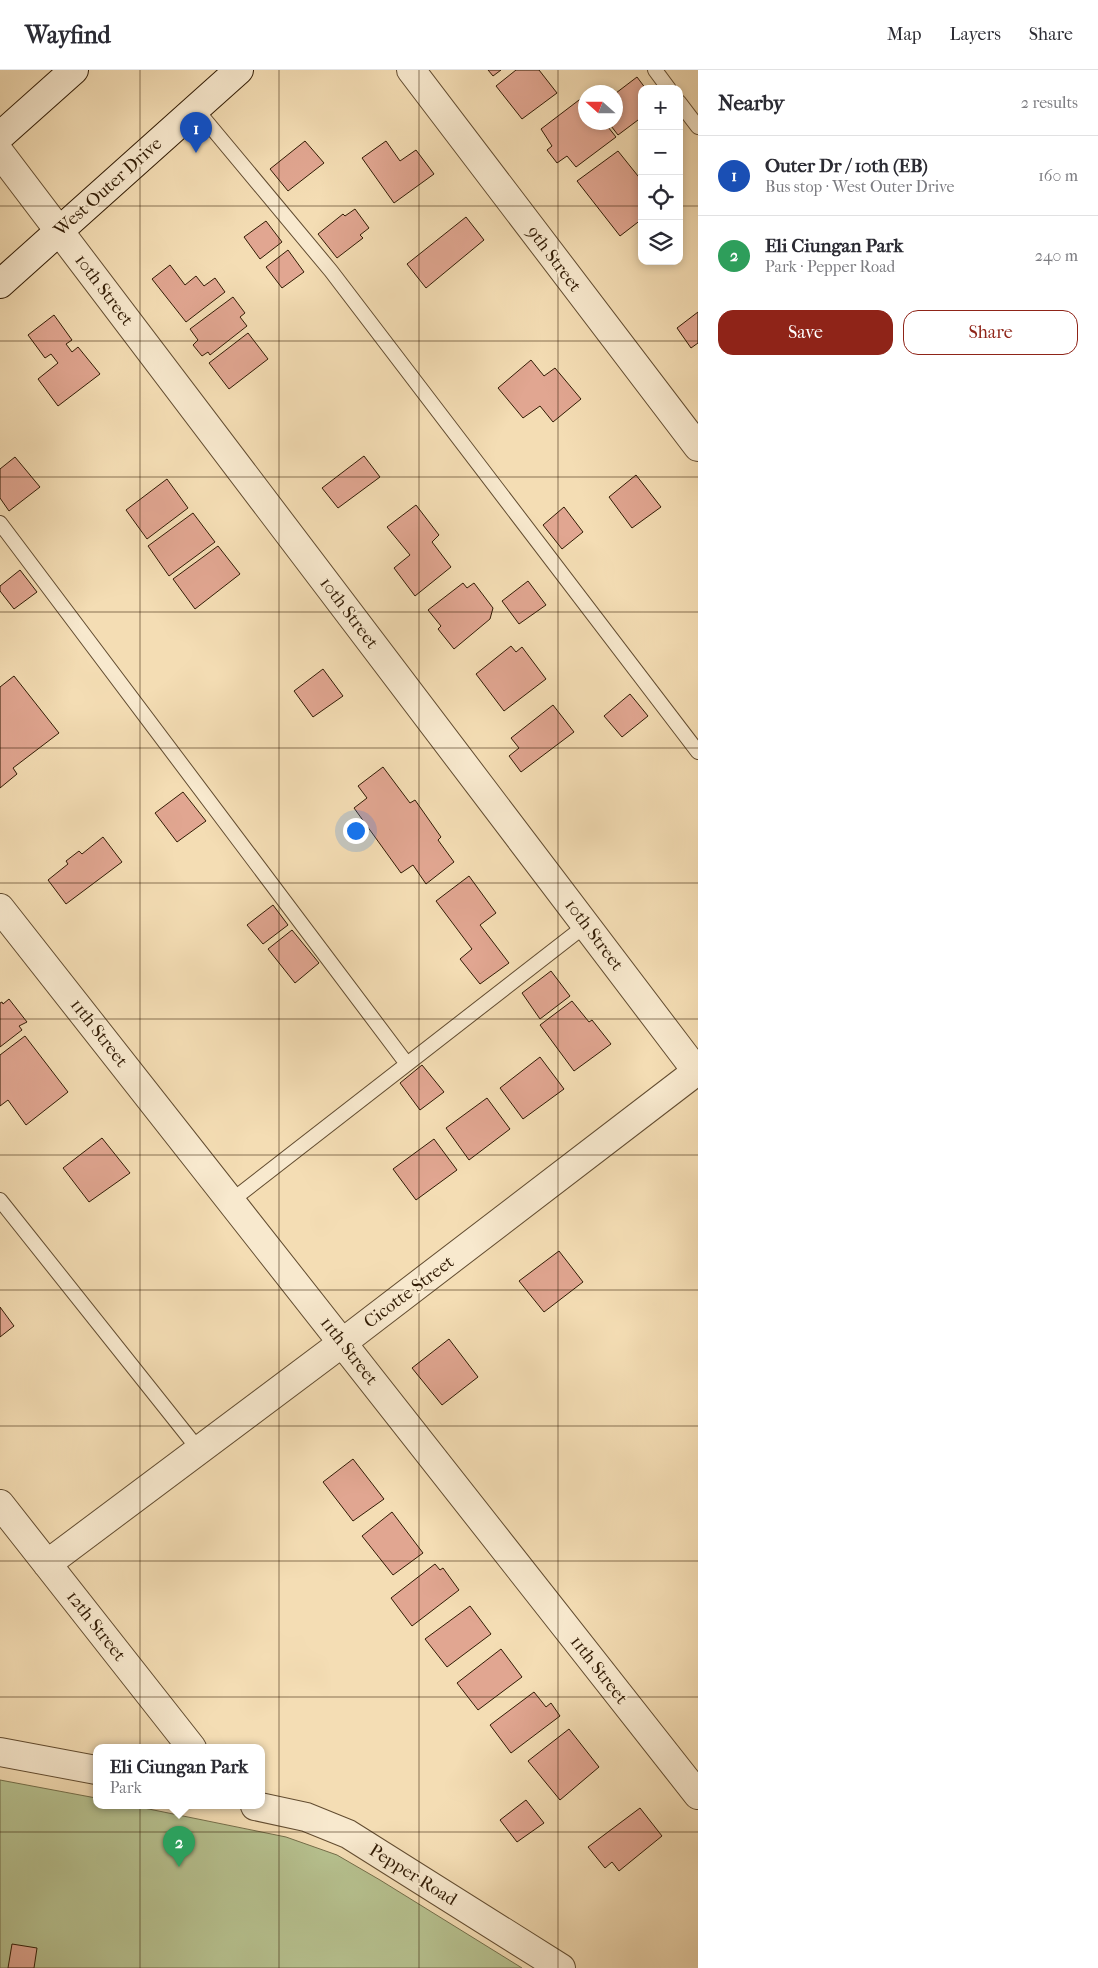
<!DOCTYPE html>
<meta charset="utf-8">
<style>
:root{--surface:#fff;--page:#f7f7f7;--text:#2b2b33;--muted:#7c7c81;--line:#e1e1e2;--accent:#8f2418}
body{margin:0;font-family:"IM FELL French Canon",serif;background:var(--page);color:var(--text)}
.controls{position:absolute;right:15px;top:15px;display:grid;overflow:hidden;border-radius:10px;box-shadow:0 2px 8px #0003}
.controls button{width:45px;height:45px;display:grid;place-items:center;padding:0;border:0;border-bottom:1px solid var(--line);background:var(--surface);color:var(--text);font:25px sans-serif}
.compass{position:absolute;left:578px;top:15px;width:45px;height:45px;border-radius:50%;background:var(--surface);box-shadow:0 2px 8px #0003;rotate:291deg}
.you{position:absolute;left:355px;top:760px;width:18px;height:18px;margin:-12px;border:4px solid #fff;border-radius:50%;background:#1a73e8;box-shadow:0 0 0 8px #1a73e833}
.badge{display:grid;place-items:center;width:32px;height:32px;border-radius:50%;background:var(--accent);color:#fff;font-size:16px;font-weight:700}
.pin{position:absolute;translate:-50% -41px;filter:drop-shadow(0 1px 2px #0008)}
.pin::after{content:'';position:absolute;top:26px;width:18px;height:15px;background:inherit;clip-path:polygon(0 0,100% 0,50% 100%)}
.popup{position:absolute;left:93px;top:1674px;width:172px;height:65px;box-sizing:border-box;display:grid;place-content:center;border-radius:10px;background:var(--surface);filter:drop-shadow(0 1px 4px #0005);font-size:16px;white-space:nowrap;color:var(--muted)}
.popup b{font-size:19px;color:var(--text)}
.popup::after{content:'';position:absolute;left:50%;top:100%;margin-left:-10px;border:10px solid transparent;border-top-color:var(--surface)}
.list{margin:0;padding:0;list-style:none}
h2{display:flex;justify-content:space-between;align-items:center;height:65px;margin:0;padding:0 20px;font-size:21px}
h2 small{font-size:16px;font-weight:400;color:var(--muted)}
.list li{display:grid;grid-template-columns:32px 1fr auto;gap:15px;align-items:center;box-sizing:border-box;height:80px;padding:0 20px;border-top:1px solid var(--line)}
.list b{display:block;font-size:19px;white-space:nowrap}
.list p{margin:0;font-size:16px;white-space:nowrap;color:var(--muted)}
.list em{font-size:16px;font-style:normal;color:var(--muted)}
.actions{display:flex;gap:10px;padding:15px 20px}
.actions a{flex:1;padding:11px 0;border:1px solid var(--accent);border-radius:15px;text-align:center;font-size:18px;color:var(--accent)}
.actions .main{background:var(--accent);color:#fff}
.icon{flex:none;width:28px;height:28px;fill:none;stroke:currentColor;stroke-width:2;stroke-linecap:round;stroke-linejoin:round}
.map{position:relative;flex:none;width:698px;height:1898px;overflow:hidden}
header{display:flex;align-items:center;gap:30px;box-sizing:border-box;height:70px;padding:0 25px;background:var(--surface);border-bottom:1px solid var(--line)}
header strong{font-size:24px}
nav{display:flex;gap:28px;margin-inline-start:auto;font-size:18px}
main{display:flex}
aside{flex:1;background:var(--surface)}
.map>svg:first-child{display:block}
</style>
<header>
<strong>Wayfind</strong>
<nav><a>Map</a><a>Layers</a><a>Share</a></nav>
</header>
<main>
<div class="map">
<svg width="698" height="1898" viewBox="0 0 698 1898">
<rect width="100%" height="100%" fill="#f4ddb4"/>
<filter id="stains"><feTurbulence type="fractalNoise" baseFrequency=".004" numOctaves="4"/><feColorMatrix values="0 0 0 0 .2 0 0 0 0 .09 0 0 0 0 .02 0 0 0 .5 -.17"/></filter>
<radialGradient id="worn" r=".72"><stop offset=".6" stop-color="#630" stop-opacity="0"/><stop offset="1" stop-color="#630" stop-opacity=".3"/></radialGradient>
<path fill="#b7c290" stroke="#746e4a" d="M0,1710L96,1728V1736H134L286,1767L337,1785L380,1810L522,1898H0Z"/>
<path fill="#e1a691" stroke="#311b04" d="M488,0H501L493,6Z
M516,0H539L557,23L522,49L496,16Z
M637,7L646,19H642V47L618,65L608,52H616V23Z
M583,27L586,29V52H604L616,67L576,97L567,86L557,93L547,80L552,76L541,59Z
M305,71L324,93L288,121L270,99Z
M386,71L400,91L416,80L434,104L394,133L362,88Z
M618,81L642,111V149L620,166L577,111Z
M355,139L369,158L360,165L363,168L337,188L318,164L343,144L345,146Z
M466,147L484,170L426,218L407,194Z
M266,151L282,172L260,189L244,167Z
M288,180L304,202L282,218L266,197Z
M170,195L185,215L196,206L204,216L215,208L225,222L186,252L152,209Z
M233,227L245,243L240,247L247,256L210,285L208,282L202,286L193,275L198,270L190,259Z
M698,242V273L691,278L677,258Z
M54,245L72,270L66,274L72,282L78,277L100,304L58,336L38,309L58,293L51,284L45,288L28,265Z
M248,263L268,289L229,319L209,293Z
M531,290L544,306L555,298L581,329L553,352L540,336L523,348L498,318Z
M364,386L380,407L338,438L322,418Z
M15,387L40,417L9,441L0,428V399Z
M636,405L661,437L632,458L609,427Z
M167,409L188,438L147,469L126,440Z
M416,435L439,465L432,472L451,497L415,526L394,498L410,485L387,457Z
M564,437L583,462L562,479L543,455Z
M193,443L215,472L169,506L148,476Z
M218,476L240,504L195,539L173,509Z
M20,500L37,522L14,539L0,521V516Z
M528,511L546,535L519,554L502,531Z
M463,513L467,518L474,513L493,538L490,549L454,579L438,559L441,556L428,540Z
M511,576L516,582L522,577L546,609L504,641L476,604Z
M323,599L343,626L313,647L294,621Z
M14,606L59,663L13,698L17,704L0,718V617Z
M630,624L648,646L622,667L604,646Z
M553,635L574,662L521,702L509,686L519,678L511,668Z
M383,697L410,733L415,730L441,767L438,770L454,792L426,814L413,795L401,803L354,738L367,728L358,716Z
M183,722L206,751L177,772L155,743Z
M103,767L122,792L66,834L48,810L68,794L66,791L79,781L82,784Z
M469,806L496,843L480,855L509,893L480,914L460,889L472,879L436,831Z
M273,835L288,855L263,874L247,855Z
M292,860L319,893L295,913L268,879Z
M551,901L570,926L540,949L522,923Z
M9,929L27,952L19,956L22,960L0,977V933L2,932L3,934Z
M572,931L589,952L592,950L611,974L574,1001L540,955Z
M25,966L68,1022L26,1055L8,1030L0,1036V985Z
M540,987L564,1019L523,1049L500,1018Z
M422,995L444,1022L420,1040L400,1013Z
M487,1028L510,1059L469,1090L446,1058Z
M102,1068L130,1103L89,1132L63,1098Z
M434,1069L457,1100L416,1130L393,1099Z
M559,1181L583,1212L544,1242L519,1211Z
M0,1237L14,1256L0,1267Z
M449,1269L478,1307L442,1335L412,1298Z
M353,1389L384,1429L353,1451L323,1412Z
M392,1442L423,1483L393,1505L362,1466Z
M435,1494L440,1500L443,1498L459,1520L412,1556L391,1528Z
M470,1536L491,1564L447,1597L425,1569Z
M501,1579L522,1607L478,1640L457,1613Z
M534,1622L546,1637L551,1633L560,1646L511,1683L490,1655Z
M569,1659L599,1697L560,1730L528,1691Z
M526,1730L544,1753L517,1772L500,1750Z
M640,1738L662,1766L619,1801L612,1792L605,1798L588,1777Z
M12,1874L37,1878L34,1898H8Z"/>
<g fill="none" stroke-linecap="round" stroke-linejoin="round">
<g stroke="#624c30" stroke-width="16">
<path id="service" d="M655,0L669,19
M679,32L698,57
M196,39L331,201L698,682
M0,453L407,994
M0,1130L199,1380
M231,1131L586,855"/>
</g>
<g stroke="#624c30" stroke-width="30">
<path id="minor" d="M411,0L698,377
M0,83L698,1003
M0,838L698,1725
M0,1434L192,1678
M47,1494L342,1273L697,1001
M0,1682L96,1700
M255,1736L306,1747L348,1764L561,1898"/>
</g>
<g stroke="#311b04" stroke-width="30">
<path id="secondary" d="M0,66L74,0
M0,214L239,0"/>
</g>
<use href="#service" stroke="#f8e9ce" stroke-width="14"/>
<use href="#minor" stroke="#f8e9ce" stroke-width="28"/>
<use href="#secondary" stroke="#f8e9ce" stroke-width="28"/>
</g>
<path fill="none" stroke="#311b04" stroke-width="1" stroke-opacity="0.55" d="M140,0V1898M279,0V1898M419,0V1898M558,0V1898M0,136H642M679,136H698M0,271H698M0,407H698M0,542H698M0,678H698M0,813H698M0,949H698M0,1085H698M0,1220H698M0,1356H698M0,1491H698M0,1627H698M0,1762H698"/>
<g text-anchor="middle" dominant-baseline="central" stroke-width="4" stroke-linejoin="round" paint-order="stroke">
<g font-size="18" fill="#311b04" stroke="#f8e9ce">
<text transform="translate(108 117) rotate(-42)">West Outer Drive</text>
<text transform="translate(554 189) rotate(53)">9th Street</text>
<text transform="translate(104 220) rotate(53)">10th Street</text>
<text transform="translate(349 543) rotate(53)">10th Street</text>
<text transform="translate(594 865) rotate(53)">10th Street</text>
<text transform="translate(99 963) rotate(52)">11th Street</text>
<text transform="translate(409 1222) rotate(-37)">Cicotte Street</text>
<text transform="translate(349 1281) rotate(52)">11th Street</text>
<text transform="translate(96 1556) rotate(52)">12th Street</text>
<text transform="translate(599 1600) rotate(52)">11th Street</text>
<text transform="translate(413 1805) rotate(32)">Pepper Road</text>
</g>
</g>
<rect width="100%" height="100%" filter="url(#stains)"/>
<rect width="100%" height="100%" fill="url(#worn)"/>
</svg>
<div class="controls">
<button>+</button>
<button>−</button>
<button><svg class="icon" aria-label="locate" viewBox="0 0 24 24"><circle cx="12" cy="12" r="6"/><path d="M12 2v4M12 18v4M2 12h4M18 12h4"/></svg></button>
<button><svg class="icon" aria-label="layers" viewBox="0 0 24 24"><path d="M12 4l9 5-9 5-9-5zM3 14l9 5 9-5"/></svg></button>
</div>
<svg class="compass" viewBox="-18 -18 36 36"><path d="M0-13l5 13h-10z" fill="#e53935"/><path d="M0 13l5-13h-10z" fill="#7c7c81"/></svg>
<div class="you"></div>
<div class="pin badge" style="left:196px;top:83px;background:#1a4fb4">1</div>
<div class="pin badge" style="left:179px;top:1797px;background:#2e9e5b">2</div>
<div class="popup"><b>Eli Ciungan Park</b>Park</div>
</div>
<aside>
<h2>Nearby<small>2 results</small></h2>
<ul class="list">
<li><span class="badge" style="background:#1a4fb4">1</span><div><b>Outer Dr / 10th (EB)</b><p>Bus stop · West Outer Drive</p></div><em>160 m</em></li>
<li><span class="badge" style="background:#2e9e5b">2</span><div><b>Eli Ciungan Park</b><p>Park · Pepper Road</p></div><em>240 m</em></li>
</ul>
<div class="actions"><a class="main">Save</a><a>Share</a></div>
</aside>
</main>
